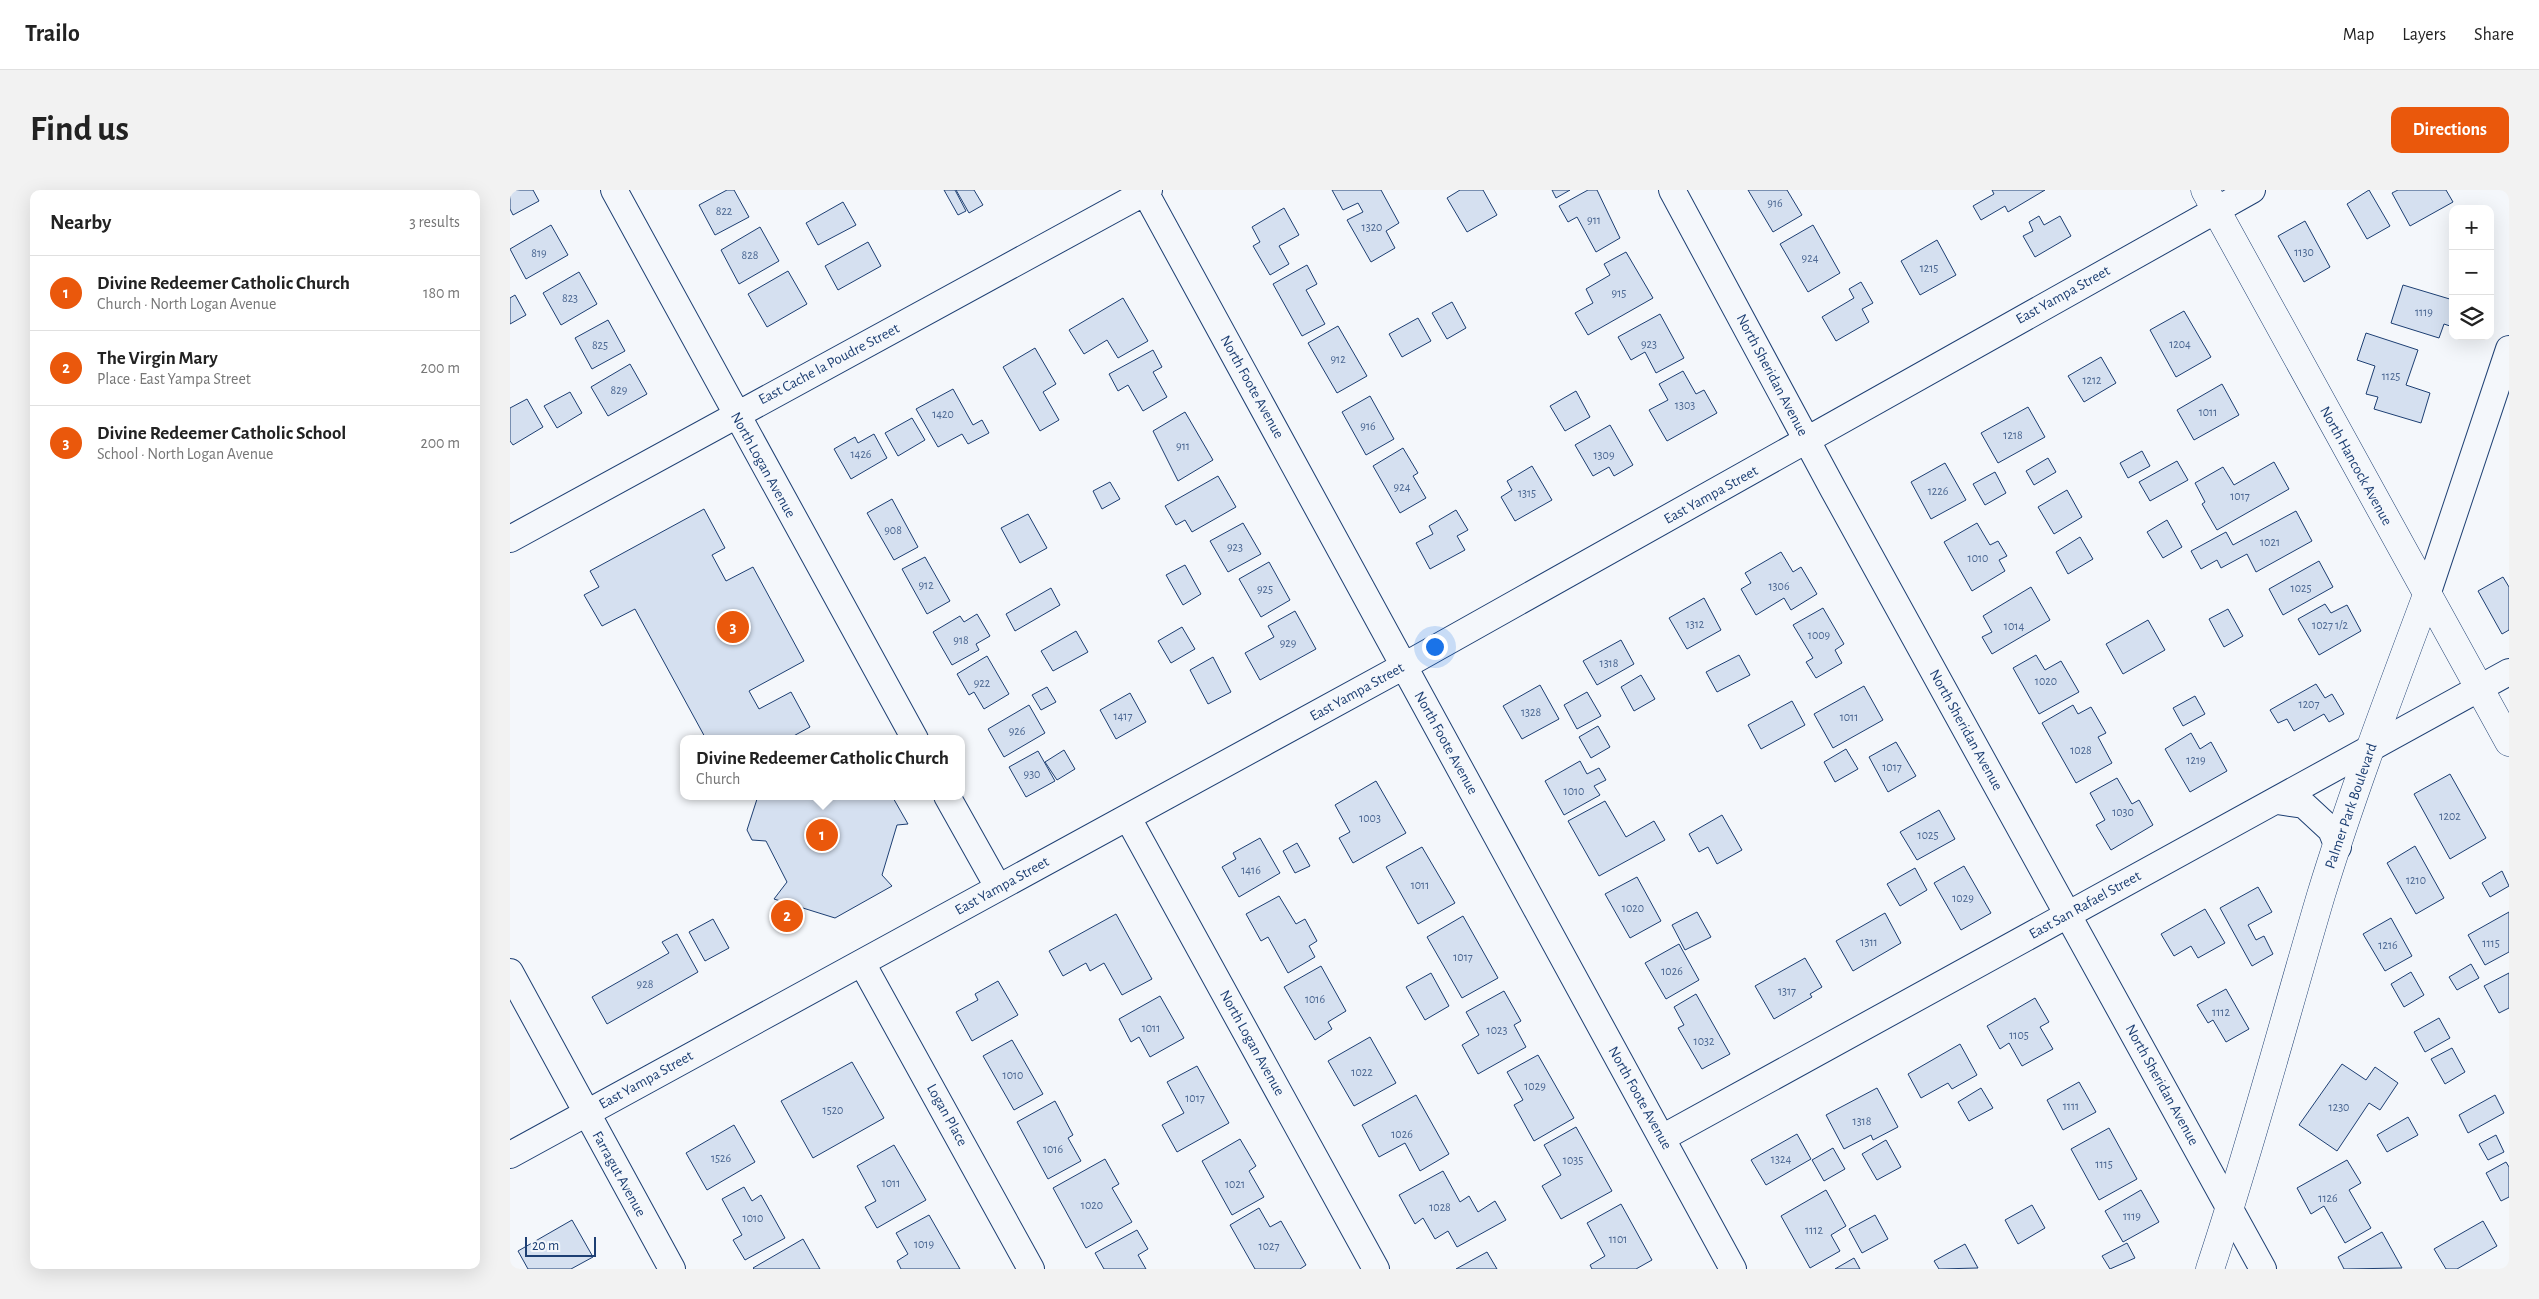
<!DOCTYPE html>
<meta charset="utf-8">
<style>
:root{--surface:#fff;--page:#f2f2f2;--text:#222;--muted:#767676;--line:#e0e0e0;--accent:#ea580c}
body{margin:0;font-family:"Alegreya Sans",sans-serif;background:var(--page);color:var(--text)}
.controls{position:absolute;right:15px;top:15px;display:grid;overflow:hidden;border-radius:10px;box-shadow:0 5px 20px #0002}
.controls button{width:45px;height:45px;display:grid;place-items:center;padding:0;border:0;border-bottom:1px solid var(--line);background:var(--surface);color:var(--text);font:25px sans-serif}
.scale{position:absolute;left:15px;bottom:12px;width:71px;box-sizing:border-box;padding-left:5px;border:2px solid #1d3f73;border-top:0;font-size:14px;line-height:18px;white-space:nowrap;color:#1d3f73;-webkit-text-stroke:4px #f4f7fb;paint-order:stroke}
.you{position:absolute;left:924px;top:456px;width:18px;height:18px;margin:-12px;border:4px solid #fff;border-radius:50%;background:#1a73e8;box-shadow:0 0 0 8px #1a73e833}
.badge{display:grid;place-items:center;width:32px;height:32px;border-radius:50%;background:var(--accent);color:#fff;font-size:16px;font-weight:700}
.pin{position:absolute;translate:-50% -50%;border:2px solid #fff;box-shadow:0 1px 5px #0006}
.popup{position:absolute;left:170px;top:545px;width:285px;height:65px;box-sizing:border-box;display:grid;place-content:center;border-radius:10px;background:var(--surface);filter:drop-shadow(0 1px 4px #0005);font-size:16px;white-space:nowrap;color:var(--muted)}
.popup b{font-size:19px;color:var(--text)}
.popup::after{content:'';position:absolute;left:50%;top:100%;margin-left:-10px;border:10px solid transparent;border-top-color:var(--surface)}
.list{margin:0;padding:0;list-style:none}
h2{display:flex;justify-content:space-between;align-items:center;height:65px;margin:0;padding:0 20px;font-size:21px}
h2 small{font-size:16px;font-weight:400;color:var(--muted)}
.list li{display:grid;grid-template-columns:32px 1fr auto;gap:15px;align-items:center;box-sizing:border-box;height:75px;padding:0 20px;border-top:1px solid var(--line)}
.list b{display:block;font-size:19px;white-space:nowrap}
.list p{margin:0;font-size:16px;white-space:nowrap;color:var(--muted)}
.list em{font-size:16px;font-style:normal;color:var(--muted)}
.icon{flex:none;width:28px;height:28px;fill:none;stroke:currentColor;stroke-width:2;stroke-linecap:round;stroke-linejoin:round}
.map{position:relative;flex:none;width:1999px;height:1079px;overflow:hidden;border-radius:10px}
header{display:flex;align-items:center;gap:30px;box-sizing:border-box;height:70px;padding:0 25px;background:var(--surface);border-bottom:1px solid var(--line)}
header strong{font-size:24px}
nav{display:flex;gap:28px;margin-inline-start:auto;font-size:18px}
.intro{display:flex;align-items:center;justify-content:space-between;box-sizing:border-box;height:120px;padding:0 30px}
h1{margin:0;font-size:35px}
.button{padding:12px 22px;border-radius:10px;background:var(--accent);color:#fff;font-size:18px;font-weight:700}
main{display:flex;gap:30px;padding:0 30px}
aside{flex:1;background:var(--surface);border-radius:10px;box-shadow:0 5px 20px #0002}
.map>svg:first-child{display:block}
</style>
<header>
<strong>Trailo</strong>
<nav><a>Map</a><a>Layers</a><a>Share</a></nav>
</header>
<div class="intro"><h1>Find us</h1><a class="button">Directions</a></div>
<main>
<aside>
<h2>Nearby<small>3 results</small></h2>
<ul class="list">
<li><span class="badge">1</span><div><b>Divine Redeemer Catholic Church</b><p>Church · North Logan Avenue</p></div><em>180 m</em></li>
<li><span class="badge">2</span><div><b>The Virgin Mary</b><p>Place · East Yampa Street</p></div><em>200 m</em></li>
<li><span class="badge">3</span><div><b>Divine Redeemer Catholic School</b><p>School · North Logan Avenue</p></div><em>200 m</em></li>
</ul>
</aside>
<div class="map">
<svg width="1999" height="1079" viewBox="0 0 1999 1079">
<rect width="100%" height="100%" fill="#f4f7fb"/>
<path fill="#d5e0f0" stroke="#1d3f73" d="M0,0H23L29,11L3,25L0,19Z
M217,0H224L239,27L205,45L189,15Z
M434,0H445L456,21L448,25Z
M446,0H464L473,15L459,23Z
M822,0H871L889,33L876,41L885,58L861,72L837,30L853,22L848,13L833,20Z
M950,0H973L987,25L957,42L937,8Z
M1042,0H1060L1046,8Z
M1078,0H1087L1110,48L1086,62L1067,27L1058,32L1049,16Z
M1238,0H1277L1292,25L1263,42Z
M1482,0H1535L1498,22L1495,16L1471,30L1463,16L1484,4Z
M1859,0L1880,36L1857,49L1837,14Z
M1888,0H1936L1943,12L1900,36L1882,3Z
M333,12L346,35L308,55L296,33Z
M774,18L789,45L769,56L779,74L760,85L743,56L750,52L742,37Z
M1529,26L1534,35L1550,26L1561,46L1525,67L1513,46L1523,41L1519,32Z
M1795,31L1820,77L1794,92L1768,46Z
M41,35L58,65L16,89L0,59Z
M1303,35L1330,83L1298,102L1270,54Z
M250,37L269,71L229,94L211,60Z
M1427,50L1446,85L1410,105L1391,71Z
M358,52L371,76L328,100L315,76Z
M1116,62L1143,108L1078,145L1065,123L1083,113L1076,99L1100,85L1094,74Z
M797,75L807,94L796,100L815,134L792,146L763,94Z
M278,81L297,114L257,137L238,104Z
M69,82L87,114L51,135L33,103Z
M1351,92L1363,113L1352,119L1359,132L1326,151L1312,127L1344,108L1339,99Z
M1893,95L1943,110V137L1934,134L1929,148L1881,133Z
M5,105L16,125L0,134V108Z
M613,108L638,151L608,168L597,150L574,164L559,140Z
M942,112L956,138L937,149L922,123Z
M1674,121L1701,167L1666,187L1640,140Z
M1150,124L1174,168L1146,183L1135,162L1121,170L1108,147Z
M908,128L921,151L892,167L879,144Z
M98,130L115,161L82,179L65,148Z
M828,136L857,186L827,203L798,153Z
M1856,143L1908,160L1896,195L1920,203L1911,233L1864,219L1868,207L1856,204L1865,176L1847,170Z
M525,158L546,194L533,202L549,230L530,241L493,177Z
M643,160L652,177L643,182L657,207L633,221L618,195L608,201L599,184Z
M1591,167L1606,193L1574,212L1558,186Z
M120,174L137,204L98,226L81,197Z
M1173,181L1186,204L1194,200L1207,223L1157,251L1139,220L1158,210L1149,194Z
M1712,194L1729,225L1684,250L1667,220Z
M443,199L463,235L472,230L479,243L458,254L452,244L428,257L406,219Z
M1066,201L1080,227L1055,241L1040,216Z
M60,202L72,223L47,238L34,216Z
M860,206L884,249L856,265L832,222Z
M17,209L33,237L3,255L0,251V218Z
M1518,217L1535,247L1488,273L1471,243Z
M675,222L703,270L668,291L643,241Z
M402,228L415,250L388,266L375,243Z
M1100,235L1123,275L1104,286L1099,277L1083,286L1065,255Z
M364,244L377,268L341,289L324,259L345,247L348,253Z
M893,258L908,283L903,286L916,308L890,323L863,276Z
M1632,261L1640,276L1618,288L1610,273Z
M1538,268L1546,282L1524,295L1516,281Z
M1667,271L1678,290L1640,311L1629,292Z
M1764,272L1779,299L1707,340L1692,314L1695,312L1685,293L1713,277L1724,295Z
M1435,273L1456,310L1421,329L1401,292Z
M1022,276L1042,310L1005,331L991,307L1002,300L997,291Z
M1485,282L1496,303L1475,315L1463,294Z
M708,286L726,317L682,342L675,330L666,335L655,316Z
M600,292L610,309L592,319L583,301Z
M1557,300L1572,327L1544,344L1528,317Z
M382,309L408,357L384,370L357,323Z
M194,319L215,358L202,365L216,391L243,377L294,471L239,501L249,519L281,502L300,537L278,549H196L125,419L92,436L74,405L89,397L80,381Z
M946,320L958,340L947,346L955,360L920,379L906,353L923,344L919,336Z
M1786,321L1802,351L1746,382L1737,364L1711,378L1707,370L1691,379L1681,361L1716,342L1723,355Z
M518,324L537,358L510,373L491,338Z
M1657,330L1672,357L1653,368L1637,342Z
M733,333L751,364L718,382L700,351Z
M1467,333L1480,355L1488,351L1497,366L1489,370L1495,381L1462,401L1434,352Z
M1570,347L1583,369L1558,384L1546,362Z
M1271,362L1283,382L1291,377L1307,404L1281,420L1274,408L1246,425L1231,399L1241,393L1235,383Z
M415,367L440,411L417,424L392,379Z
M1809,371L1823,397L1773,425L1759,399Z
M759,372L780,410L751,427L729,389Z
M675,375L691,404L673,415L656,385Z
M1993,387L1999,397V440L1992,444L1968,401Z
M1521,397L1540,430L1482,464L1472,447L1482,442L1473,426Z
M541,398L550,415L505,441L496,424Z
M1194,408L1211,440L1177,459L1159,428Z
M1815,414L1821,423L1837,415L1851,441L1809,465L1788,429Z
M1313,418L1334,454L1325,460L1332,473L1306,488L1296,472L1303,468L1283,435Z
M1718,419L1733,446L1714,457L1699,429Z
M785,421L806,459L750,490L735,463L764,447L758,436Z
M467,424L480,446L466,454L469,460L442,475L423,442L450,426L454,432Z
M1638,430L1655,460L1613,484L1596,454Z
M672,437L685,459L661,473L648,451Z
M566,441L578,462L543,481L531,461Z
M1111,450L1124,474L1087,495L1073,471Z
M1229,465L1240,485L1207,502L1196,482Z
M1526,465L1535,480L1551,471L1569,502L1529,524L1503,478Z
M477,466L499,504L474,519L464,502L459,505L447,484Z
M703,467L721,502L698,514L680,480Z
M1131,485L1145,509L1124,521L1111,497Z
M1806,494L1815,508L1822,504L1834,524L1819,532L1814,524L1784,541L1777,529L1768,533L1760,520Z
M1030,495L1049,529L1012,549L993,516Z
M1354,496L1373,530L1323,558L1304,524Z
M537,497L546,512L531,520L522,505Z
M1077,502L1091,526L1067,539L1054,515Z
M620,503L636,532L606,549L590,520Z
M1685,506L1695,524L1673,536L1663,518Z
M1282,511L1295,535L1251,559L1238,535Z
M519,515L535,543L494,567L478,539Z
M1563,515L1568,524L1581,517L1596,543L1588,547L1602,573L1566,593L1532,533Z
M1088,536L1100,557L1081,568L1069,547Z
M1681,543L1690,559L1701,552L1717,581L1680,602L1655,559Z
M1386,552L1406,586L1378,602L1359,567Z
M1336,559L1348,579L1325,592L1314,572Z
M554,560L565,579L547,590L535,572Z
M528,561L545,591L516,607L499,577Z
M1070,571L1077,584L1089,578L1096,590L1084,596L1090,605L1054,625L1035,591Z
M1940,584L1976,648L1940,669L1904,604Z
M1607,588L1622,614L1629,610L1643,635L1601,660L1586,635L1595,630L1580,603Z
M866,591L896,643L843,673L829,648L840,642L825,615Z
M248,606H382L398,634L387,635L372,685L382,696L325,728L264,709L277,692L256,651L242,650L237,640Z
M1095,611L1116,647L1144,631L1155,650L1089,686L1058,631Z
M1429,620L1445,649L1407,670L1390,642Z
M1212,625L1232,660L1207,674L1198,657L1189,662L1179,644Z
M750,648L770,683L729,707L712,677L726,669L723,663Z
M787,653L800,676L785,683L773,661Z
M1905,656L1934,708L1906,724L1877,673Z
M912,657L945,713L908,734L876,677Z
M1454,676L1481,723L1451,740L1424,693Z
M1405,678L1417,700L1390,716L1377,694Z
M1992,681L1999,696L1980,707L1972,693Z
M1127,687L1151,731L1120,748L1095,704Z
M1748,697L1762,722L1738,735L1746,750L1754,746L1763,764L1742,776L1710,718Z
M769,706L786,734L795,729L807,751L799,756L805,767L778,783L758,747L751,751L736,724Z
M1695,719L1715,753L1688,768L1681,756L1664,766L1651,744Z
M1187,722L1201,747L1175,760L1162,735Z
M1999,722V762L1975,775L1958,745Z
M1375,723L1391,753L1343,781L1326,751Z
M606,724L642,789L612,805L594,773L580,781L576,773L553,786L539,761Z
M953,726L988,788L952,808L917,747Z
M1881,728L1902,766L1875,781L1853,744Z
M203,729L219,758L195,771L179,742Z
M167,744L188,782L97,834L82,807L159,763L152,752Z
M1169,754L1189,790L1156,809L1135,773Z
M1295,768L1312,797L1300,804L1302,807L1264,829L1245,796Z
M1961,774L1969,788L1947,800L1939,787Z
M811,776L836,821L818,832L822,839L805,850L774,797Z
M1901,782L1914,805L1894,817L1881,794Z
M921,783L939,816L915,830L896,797Z
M1999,783V818L1989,823L1974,796Z
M488,791L508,825L462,851L446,822L468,810L465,804Z
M1716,799L1739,839L1716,852L1703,830L1698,833L1687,815Z
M994,801L1011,831L1004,835L1016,857L968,884L952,855L969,845L956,822Z
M1186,804L1220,864L1192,879L1168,838L1174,835L1164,817Z
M650,806L674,848L640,867L629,847L621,852L609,829Z
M1525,808L1539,832L1530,837L1543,859L1512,876L1499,853L1490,859L1477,836Z
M1929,828L1940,848L1915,862L1904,842Z
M860,847L886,893L844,916L818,871Z
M502,850L533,904L504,920L473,866Z
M1450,854L1467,885L1442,899L1438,893L1411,908L1398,884Z
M1942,858L1955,882L1935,894L1921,869Z
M1028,865L1064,928L1024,951L1004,915L1013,910L997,882Z
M342,872L374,928L303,968L271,911Z
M1832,874L1856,890L1865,877L1888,893L1870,920L1859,913L1827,961L1789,935Z
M687,876L719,933L667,962L652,935L674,923L657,892Z
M1569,892L1586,922L1553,940L1537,910Z
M1367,898L1388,937L1363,950L1361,945L1334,959L1316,925Z
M1471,898L1483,918L1459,931L1448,912Z
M906,905L939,964L910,981L895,953L869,967L852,935Z
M1985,905L1994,923L1958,943L1949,925Z
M545,911L563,945L558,948L571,971L538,989L507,932Z
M1898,927L1908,945L1877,962L1867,945Z
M224,935L245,972L197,1000L176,963Z
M1066,937L1102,1001L1051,1029L1032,996L1051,985L1034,955Z
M1599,938L1627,989L1589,1010L1561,959Z
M1287,944L1301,969L1256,995L1241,970Z
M1986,945L1994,962L1978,970L1969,954Z
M730,949L746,976L739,981L754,1007L722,1025L692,971Z
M1376,950L1391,977L1367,990L1352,964Z
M384,955L416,1010L367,1038L355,1017L366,1011L347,976Z
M1323,958L1335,979L1314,991L1302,970Z
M595,969L609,994L602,998L622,1032L576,1058L543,998Z
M1837,970L1851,993L1839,1000L1861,1038L1835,1053L1814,1016L1801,1024L1787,998Z
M1996,972L1999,977V1007L1991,1011L1976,983Z
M933,981L950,1012L959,1006L968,1022L985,1011L996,1030L947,1057L938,1041L925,1049L913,1028L905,1034L889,1005Z
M234,997L242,1011L251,1005L275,1048L235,1070L223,1050L232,1045L212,1009Z
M1316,1000L1336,1036L1321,1045L1330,1061L1300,1078L1271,1026Z
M1631,1000L1649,1032L1613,1052L1595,1021Z
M1111,1014L1142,1070L1126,1079H1082L1080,1075L1095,1066L1077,1033Z
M1522,1015L1535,1038L1508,1054L1495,1030Z
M749,1018L760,1037L771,1031L796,1075L790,1079H745L720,1035Z
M419,1025L450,1079H391L387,1071L398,1064L386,1043Z
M1365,1025L1378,1049L1352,1063L1339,1039Z
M62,1030L83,1067L61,1079H18L8,1061Z
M1973,1031L1987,1056L1947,1079H1936L1924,1059Z
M627,1040L638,1059L628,1065L636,1079H594L585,1063Z
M1872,1042L1892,1078L1834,1079L1828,1067Z
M293,1049L310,1079H244L243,1078Z
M1617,1053L1625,1068L1600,1079L1592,1066Z
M1455,1054L1468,1078L1429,1079L1424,1071Z
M977,1062L987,1079H946Z
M1344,1068L1350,1079H1325Z"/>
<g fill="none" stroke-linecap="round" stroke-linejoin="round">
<g stroke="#1d3f73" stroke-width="28">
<path id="minor" d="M104,0L405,549
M634,0L1223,1079
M1162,0L1323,299L1753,1079
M0,349L639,0
M1917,405L1999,159
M437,606L488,697
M1767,611L1794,615L1821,640L1828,657
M618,628L866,1079
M352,773L521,1079
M0,782L162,1079
M1152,948L1999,482
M0,965L894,476L1742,0"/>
</g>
<g stroke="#1d3f73" stroke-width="29">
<path id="major" d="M1695,0L1999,552
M1700,1079C1741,956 1774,830 1811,705C1842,604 1880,504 1917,405"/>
</g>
<use href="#minor" stroke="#f4f7fb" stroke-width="26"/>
<use href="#major" stroke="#f4f7fb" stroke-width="28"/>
</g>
<g text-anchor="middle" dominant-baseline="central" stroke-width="4" stroke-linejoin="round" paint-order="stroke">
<g font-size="12" fill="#4b6792">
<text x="1265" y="13">916</text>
<text x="214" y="21">822</text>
<text x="1084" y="30">911</text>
<text x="862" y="37">1320</text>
<text x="1794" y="62">1130</text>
<text x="29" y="63">819</text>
<text x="240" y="65">828</text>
<text x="1300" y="68">924</text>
<text x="1419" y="78">1215</text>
<text x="1109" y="103">915</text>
<text x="60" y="108">823</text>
<text x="1914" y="122">1119</text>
<text x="1139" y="154">923</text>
<text x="1670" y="154">1204</text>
<text x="90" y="155">825</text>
<text x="828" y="169">912</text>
<text x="1881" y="186">1125</text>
<text x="1582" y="190">1212</text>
<text x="109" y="200">829</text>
<text x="1175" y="215">1303</text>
<text x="1698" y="222">1011</text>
<text x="433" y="224">1420</text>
<text x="858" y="236">916</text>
<text x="1503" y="245">1218</text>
<text x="673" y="256">911</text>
<text x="351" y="264">1426</text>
<text x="1094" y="265">1309</text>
<text x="892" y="297">924</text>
<text x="1428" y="301">1226</text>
<text x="1017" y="303">1315</text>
<text x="1730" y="306">1017</text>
<text x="383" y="340">908</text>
<text x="1760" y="352">1021</text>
<text x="725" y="357">923</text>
<text x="1468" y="368">1010</text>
<text x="416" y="395">912</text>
<text x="1269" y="396">1306</text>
<text x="1791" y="398">1025</text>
<text x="755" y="399">925</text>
<text x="1185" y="434">1312</text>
<text x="1820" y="435">1027 1/2</text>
<text x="1504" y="436">1014</text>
<text x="1309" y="445">1009</text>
<text x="451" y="450">918</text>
<text x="778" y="453">929</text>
<text x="1099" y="473">1318</text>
<text x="1536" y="491">1020</text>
<text x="472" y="493">922</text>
<text x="1799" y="514">1207</text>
<text x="1021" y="522">1328</text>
<text x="613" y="526">1417</text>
<text x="1339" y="527">1011</text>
<text x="507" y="541">926</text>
<text x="1571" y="560">1028</text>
<text x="1686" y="570">1219</text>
<text x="1382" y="577">1017</text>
<text x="522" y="584">930</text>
<text x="1064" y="601">1010</text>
<text x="1613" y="622">1030</text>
<text x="1940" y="626">1202</text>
<text x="860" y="628">1003</text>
<text x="1418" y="645">1025</text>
<text x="741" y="680">1416</text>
<text x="1906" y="690">1210</text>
<text x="910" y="695">1011</text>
<text x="1453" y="708">1029</text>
<text x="1123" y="718">1020</text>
<text x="1359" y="752">1311</text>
<text x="1981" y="753">1115</text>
<text x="1878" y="755">1216</text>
<text x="953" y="767">1017</text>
<text x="1162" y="781">1026</text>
<text x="135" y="794">928</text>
<text x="1277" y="801">1317</text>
<text x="805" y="809">1016</text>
<text x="1711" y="822">1112</text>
<text x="641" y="838">1011</text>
<text x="987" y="840">1023</text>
<text x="1509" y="845">1105</text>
<text x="1194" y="851">1032</text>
<text x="852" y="882">1022</text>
<text x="503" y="885">1010</text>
<text x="1025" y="896">1029</text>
<text x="685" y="908">1017</text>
<text x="1561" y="916">1111</text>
<text x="1829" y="917">1230</text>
<text x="323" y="920">1520</text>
<text x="1352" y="931">1318</text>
<text x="892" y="944">1026</text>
<text x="543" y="959">1016</text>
<text x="211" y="968">1526</text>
<text x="1271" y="969">1324</text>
<text x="1063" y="970">1035</text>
<text x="1594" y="974">1115</text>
<text x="381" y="993">1011</text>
<text x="725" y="994">1021</text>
<text x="1818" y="1008">1126</text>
<text x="582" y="1015">1020</text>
<text x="930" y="1017">1028</text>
<text x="1622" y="1026">1119</text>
<text x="243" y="1028">1010</text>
<text x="1304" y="1040">1112</text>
<text x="1108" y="1049">1101</text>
<text x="414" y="1054">1019</text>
<text x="759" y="1056">1027</text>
</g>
<g font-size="15" fill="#1d3f73" stroke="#f4f7fb">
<text transform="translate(1553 105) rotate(-29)">East Yampa Street</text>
<text transform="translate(319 174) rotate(-28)">East Cache la Poudre Street</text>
<text transform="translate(1262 185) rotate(62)">North Sheridan Avenue</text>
<text transform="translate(742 197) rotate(61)">North Foote Avenue</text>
<text transform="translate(253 275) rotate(61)">North Logan Avenue</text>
<text transform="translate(1846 276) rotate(61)">North Hancock Avenue</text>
<text transform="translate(1201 305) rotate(-29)">East Yampa Street</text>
<text transform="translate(847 502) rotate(-29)">East Yampa Street</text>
<text transform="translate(1456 540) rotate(61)">North Sheridan Avenue</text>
<text transform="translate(936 553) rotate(61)">North Foote Avenue</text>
<text transform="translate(1841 616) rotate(-71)">Palmer Park Boulevard</text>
<text transform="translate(492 696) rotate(-29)">East Yampa Street</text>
<text transform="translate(1575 715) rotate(-29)">East San Rafael Street</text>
<text transform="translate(742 853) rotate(61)">North Logan Avenue</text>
<text transform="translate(136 890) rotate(-29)">East Yampa Street</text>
<text transform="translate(1652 895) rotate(61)">North Sheridan Avenue</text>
<text transform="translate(1130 908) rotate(61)">North Foote Avenue</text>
<text transform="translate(437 925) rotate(61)">Logan Place</text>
<text transform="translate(109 984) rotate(61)">Farragut Avenue</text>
</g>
</g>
</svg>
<div class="controls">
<button>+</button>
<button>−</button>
<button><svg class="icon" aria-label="layers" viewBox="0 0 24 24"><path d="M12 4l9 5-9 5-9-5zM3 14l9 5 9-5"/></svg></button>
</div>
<div class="scale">20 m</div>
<div class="you"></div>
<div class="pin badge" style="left:312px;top:645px">1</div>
<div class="popup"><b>Divine Redeemer Catholic Church</b>Church</div>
<div class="pin badge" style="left:277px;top:726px">2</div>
<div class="pin badge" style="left:223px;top:437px">3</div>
</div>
</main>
